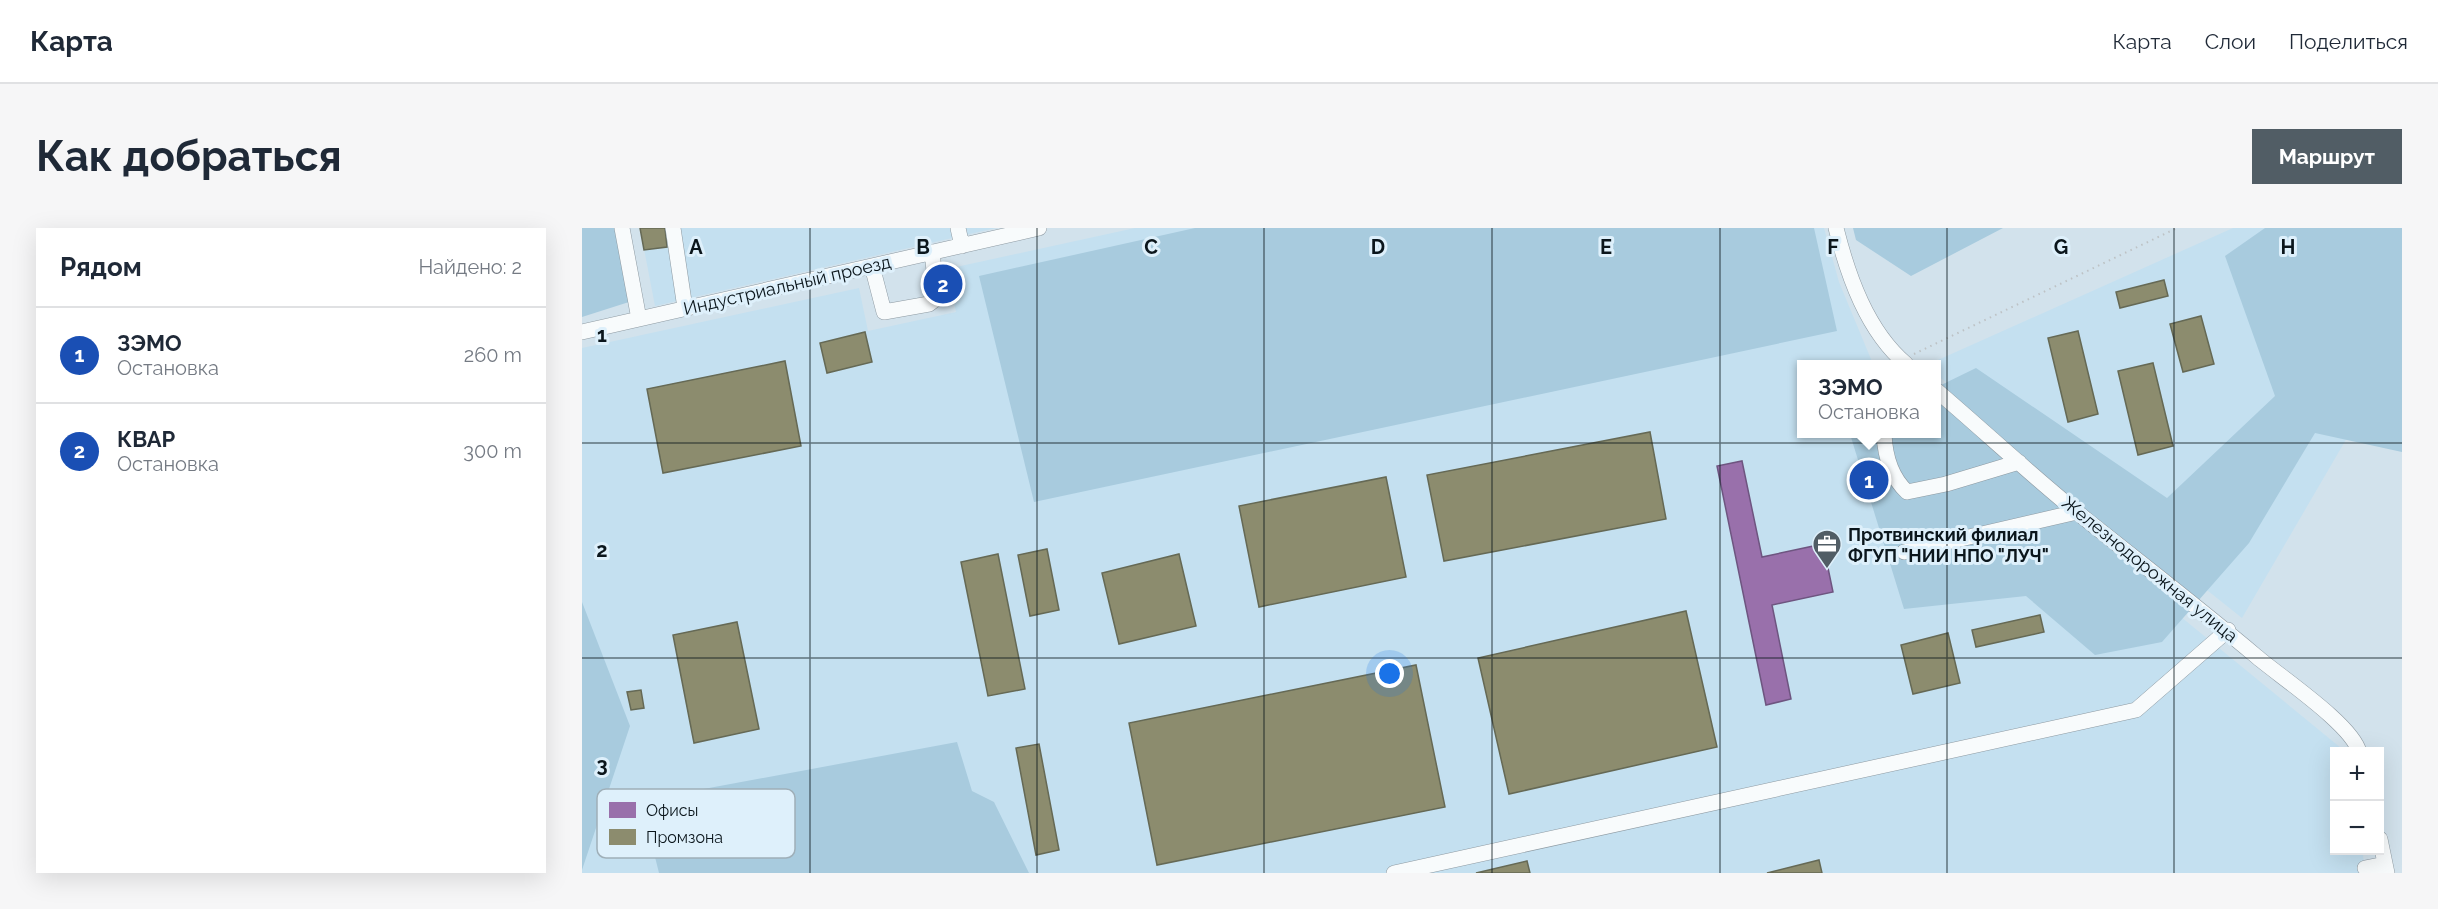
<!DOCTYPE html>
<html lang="ru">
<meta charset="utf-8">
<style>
:root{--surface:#fff;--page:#f6f6f7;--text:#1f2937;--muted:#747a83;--line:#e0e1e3;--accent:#515d65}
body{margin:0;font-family:Raleway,sans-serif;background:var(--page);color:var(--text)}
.controls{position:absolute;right:18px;bottom:18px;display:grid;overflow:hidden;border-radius:0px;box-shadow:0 6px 24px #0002}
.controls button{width:54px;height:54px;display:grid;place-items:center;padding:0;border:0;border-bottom:2px solid var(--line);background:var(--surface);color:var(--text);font:30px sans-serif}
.you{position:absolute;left:808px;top:446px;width:21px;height:21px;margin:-15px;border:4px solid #fff;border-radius:50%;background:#1a73e8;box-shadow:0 0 0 9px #1a73e833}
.badge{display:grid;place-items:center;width:39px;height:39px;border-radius:50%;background:var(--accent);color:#fff;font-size:20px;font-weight:700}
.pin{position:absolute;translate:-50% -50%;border:3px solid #fff;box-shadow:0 2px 6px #0006}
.popup{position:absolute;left:1215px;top:132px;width:144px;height:78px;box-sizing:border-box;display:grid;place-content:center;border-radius:0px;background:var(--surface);filter:drop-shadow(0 2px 4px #0005);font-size:20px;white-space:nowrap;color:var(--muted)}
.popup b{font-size:22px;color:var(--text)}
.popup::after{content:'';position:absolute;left:50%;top:100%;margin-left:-12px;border:12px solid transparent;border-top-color:var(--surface)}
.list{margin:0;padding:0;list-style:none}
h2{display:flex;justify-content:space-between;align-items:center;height:78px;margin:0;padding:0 24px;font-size:26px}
h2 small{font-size:20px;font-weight:400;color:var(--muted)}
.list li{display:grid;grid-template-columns:39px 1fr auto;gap:18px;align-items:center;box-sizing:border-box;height:96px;padding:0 24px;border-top:2px solid var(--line)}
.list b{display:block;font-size:22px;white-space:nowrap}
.list p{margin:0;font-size:20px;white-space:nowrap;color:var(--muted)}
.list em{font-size:20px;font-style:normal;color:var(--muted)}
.map{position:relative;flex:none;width:1820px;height:645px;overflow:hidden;border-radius:0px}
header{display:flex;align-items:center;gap:36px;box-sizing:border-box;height:84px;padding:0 30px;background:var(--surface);border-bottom:2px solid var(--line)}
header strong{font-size:28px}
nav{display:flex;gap:33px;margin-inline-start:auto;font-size:21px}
.intro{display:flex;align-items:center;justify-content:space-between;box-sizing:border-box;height:144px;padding:0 36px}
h1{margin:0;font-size:42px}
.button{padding:15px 27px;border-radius:0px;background:var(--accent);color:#fff;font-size:21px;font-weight:700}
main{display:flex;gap:36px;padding:0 36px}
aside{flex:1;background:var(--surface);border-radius:0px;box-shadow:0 6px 24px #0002}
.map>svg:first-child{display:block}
</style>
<header>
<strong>Карта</strong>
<nav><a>Карта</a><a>Слои</a><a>Поделиться</a></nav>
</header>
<div class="intro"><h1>Как добраться</h1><a class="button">Маршрут</a></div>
<main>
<aside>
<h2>Рядом<small>Найдено: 2</small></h2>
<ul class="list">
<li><span class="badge" style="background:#1a4fb4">1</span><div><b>ЗЭМО</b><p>Остановка</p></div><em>260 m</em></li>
<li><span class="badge" style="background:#1a4fb4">2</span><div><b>КВАР</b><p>Остановка</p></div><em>300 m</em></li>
</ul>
</aside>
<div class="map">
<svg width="1820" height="645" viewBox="0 0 1820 645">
<rect width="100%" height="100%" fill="#d2e2ec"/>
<path fill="#c4e0f0" d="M58,0H414L73,78Z
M553,0H1242L1257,54L1291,136H1220V206H1295L1428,249L1759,520V523L1752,524V622L1780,623L1784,645H0V120L277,60L286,103L374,84L365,41Z
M1651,0H1689L1769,203L1660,390L1355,147L1354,136H1347Z"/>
<path fill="#a8cbde" d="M0,0H34L47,74L0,89Z
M613,0H1232L1255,103L452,274L397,48Z
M1271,0H1421L1329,48L1274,12Z
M1683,0H1820V224L1733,205L1667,315L1580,414L1513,427L1444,368L1322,381L1268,206H1354L1355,159L1394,140L1585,270L1693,168L1643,28Z
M0,374L48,498L0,642Z
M375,514L390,563L412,574L447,645H77L66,601L68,571Z"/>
<path fill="#9970ab" stroke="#6e5580" stroke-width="1.5" d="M1160,233L1180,329L1241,316L1251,364L1190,377L1209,471L1184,477L1135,238Z"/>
<path fill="#8c8c6e" stroke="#656955" stroke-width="1.5" d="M58,0H83L85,19L62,22Z
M1582,52L1586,68L1538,80L1534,64Z
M1619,88L1632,136L1601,144L1588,96Z
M1496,103L1516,186L1486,194L1466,110Z
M283,104L290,134L245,145L238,115Z
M203,133L219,218L81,245L65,161Z
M1571,135L1591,218L1556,227L1536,143Z
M1068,204L1084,291L862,333L845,247Z
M804,249L824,349L677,379L657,278Z
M465,321L477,382L448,388L436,327Z
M416,326L443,461L406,468L379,334Z
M597,326L614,398L537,416L520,345Z
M1104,383L1135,519L927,566L896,430Z
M1458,387L1462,404L1394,419L1390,402Z
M155,394L177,501L112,515L91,407Z
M1366,405L1378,455L1331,466L1319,417Z
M834,437L863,579L575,637L547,495Z
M59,462L62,480L49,482L45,464Z
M457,516L477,622L454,627L434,520Z
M1237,632L1240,645H1185Z
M945,633L948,645H894Z"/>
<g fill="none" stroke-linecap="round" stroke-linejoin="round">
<g stroke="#8d99a1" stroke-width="16">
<path id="minor" d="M40,0L57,91
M91,0L103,80
M376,0L380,18
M1254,0C1266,48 1285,103 1324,136
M290,38L302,84L347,76L355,70L350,24
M0,104L457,0
M1354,162C1402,203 1448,246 1496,285C1556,333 1616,379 1674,428C1697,448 1771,497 1777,524
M1302,206C1303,227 1309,249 1325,264L1364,256L1437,234
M1322,324L1495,284
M1798,611L1805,645
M1783,640L1803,636
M812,645L1554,482L1646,402"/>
</g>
<path stroke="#bdc2c5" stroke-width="2" stroke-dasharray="1.5 4.5" stroke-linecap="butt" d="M1332,126L1595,0"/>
<use href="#minor" stroke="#f8fbfc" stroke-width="15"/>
</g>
<path fill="none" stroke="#0b161c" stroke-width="1.5" stroke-opacity="0.55" d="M228,0V645M455,0V645M682,0V645M910,0V645M1138,0V645M1365,0V645M1592,0V645M0,215H1820M0,430H1820"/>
<defs>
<g id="office-pin" transform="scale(1.5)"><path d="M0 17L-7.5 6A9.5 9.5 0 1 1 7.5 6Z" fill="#515d65" stroke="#def0fb"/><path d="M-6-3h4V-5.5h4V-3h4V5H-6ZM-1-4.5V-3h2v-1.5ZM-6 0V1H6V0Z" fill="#fff"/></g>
</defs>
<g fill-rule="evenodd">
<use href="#office-pin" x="1245" y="316"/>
</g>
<g text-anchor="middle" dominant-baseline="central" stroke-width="6" stroke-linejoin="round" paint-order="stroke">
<g font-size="18" fill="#0b161c" stroke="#def0fb">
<text transform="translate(205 57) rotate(-13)">Индустриальный проезд</text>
<text transform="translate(1568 341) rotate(39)">Железнодорожная улица</text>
</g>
<g font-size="18" font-weight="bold" fill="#0b161c" stroke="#def0fb" text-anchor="start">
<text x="1266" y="306">Протвинский филиал<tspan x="1266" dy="21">ФГУП "НИИ НПО "ЛУЧ"</tspan></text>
</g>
</g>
<rect x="15" y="561" width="198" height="69" rx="9" fill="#def0fb" stroke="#9fafb8" stroke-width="1.5"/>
<rect x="27" y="574" width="27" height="16" fill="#9970ab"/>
<rect x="27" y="601" width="27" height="16" fill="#8c8c6e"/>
<g font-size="16" fill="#0b161c">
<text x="64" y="588">Офисы</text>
<text x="64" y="615">Промзона</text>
</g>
<g font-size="20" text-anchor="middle" font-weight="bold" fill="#0b161c" stroke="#def0fb" stroke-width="6" stroke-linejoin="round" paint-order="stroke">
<text x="114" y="26">A</text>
<text x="341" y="26">B</text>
<text x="569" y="26">C</text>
<text x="796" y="26">D</text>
<text x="1024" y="26">E</text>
<text x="1251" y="26">F</text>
<text x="1479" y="26">G</text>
<text x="1706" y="26">H</text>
<text x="20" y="114">1</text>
<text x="20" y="329">2</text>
<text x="20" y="544">3</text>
</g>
</svg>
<div class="controls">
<button>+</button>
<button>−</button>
</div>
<div class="you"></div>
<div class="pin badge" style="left:1287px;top:252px;background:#1a4fb4">1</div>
<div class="popup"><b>ЗЭМО</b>Остановка</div>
<div class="pin badge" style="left:361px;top:56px;background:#1a4fb4">2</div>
</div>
</main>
